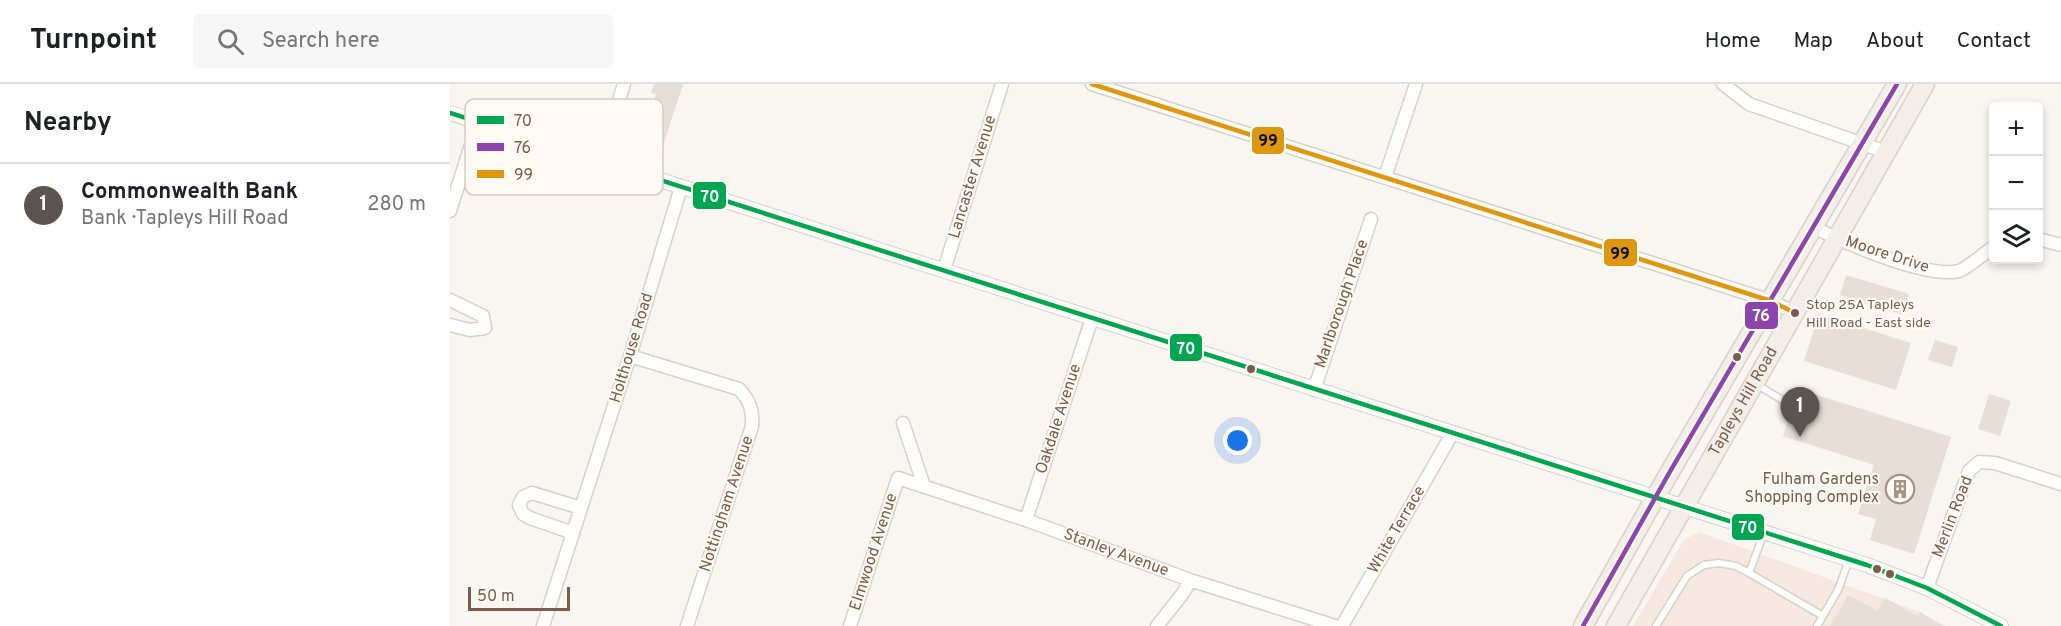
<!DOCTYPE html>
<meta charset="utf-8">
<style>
:root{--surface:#fff;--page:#f6f6f6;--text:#202124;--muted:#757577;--line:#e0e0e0;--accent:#5c5450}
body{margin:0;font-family:Overpass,sans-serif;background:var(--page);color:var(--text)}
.controls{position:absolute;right:18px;top:18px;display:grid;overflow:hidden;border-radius:6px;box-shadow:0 3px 9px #0003}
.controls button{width:54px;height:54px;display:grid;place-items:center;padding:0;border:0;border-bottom:2px solid var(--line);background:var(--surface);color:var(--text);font:30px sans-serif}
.scale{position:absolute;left:18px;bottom:15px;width:102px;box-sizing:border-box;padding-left:6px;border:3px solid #7a5c4d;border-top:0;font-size:16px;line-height:21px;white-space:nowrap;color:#7a5c4d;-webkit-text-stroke:4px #fffaf3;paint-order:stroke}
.you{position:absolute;left:788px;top:357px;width:21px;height:21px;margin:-15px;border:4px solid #fff;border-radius:50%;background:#1a73e8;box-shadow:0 0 0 9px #1a73e833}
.badge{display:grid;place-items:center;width:39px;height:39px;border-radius:50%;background:var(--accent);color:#fff;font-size:20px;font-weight:700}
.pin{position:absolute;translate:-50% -50px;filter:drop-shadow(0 2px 3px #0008)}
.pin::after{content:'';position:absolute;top:32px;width:21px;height:18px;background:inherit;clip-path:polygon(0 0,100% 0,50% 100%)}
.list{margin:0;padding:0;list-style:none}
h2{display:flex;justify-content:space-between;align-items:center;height:78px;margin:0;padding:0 24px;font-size:26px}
h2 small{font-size:20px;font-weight:400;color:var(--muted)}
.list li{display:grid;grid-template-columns:39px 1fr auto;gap:18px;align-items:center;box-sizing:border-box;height:84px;padding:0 24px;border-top:2px solid var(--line)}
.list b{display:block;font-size:22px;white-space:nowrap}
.list p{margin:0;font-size:20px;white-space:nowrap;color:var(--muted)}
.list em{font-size:20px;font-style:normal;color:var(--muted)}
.icon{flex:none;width:33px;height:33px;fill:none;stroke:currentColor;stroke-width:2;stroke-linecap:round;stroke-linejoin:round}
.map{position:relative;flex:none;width:1611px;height:542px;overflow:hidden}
header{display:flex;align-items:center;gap:36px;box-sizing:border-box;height:84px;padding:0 30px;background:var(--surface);border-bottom:2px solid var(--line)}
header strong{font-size:28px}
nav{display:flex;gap:33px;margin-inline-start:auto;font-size:21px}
.search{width:420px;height:54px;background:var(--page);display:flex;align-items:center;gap:15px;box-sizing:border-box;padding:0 21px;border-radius:6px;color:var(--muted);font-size:22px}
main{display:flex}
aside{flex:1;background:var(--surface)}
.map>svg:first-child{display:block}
</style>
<header>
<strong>Turnpoint</strong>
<div class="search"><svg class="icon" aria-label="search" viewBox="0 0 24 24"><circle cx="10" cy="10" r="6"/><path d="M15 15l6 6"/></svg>Search here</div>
<nav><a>Home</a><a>Map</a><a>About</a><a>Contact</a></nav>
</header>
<main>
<aside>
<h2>Nearby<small></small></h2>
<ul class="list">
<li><span class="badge">1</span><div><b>Commonwealth Bank</b><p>Bank · Tapleys Hill Road</p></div><em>280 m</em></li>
</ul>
</aside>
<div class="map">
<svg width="1611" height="542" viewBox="0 0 1611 542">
<rect width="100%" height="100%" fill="#f9f5f0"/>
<path fill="#f6e8e1" d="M1249,448L1470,528L1496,542H1183L1234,456Z"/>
<path fill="#e6ded7" d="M204,0H233L210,71L195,66L197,60L193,59L195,54L192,52L194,46L190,45L194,30L198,32L206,10L201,9Z
M1396,191L1459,210L1453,231L1390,211Z
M1369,230L1461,259L1446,306L1354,277Z
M1485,256L1508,263L1502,283L1478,276Z
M1348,305L1501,353L1464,470L1420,456L1426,435L1408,430L1424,381L1333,352Z
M1539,310L1561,317L1550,352L1528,345Z
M1398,511L1428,527L1435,514L1468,532L1470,528L1492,542H1380Z"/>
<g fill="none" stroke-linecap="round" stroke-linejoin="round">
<g stroke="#d7d1cb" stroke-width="9">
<path id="service" d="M1306,300L1334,317
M1299,489L1314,449
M1206,542L1237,492L1254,481L1269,479L1286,482L1301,490L1373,532
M1367,542L1388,506L1399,476"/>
</g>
<g stroke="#d7d1cb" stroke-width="15">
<path id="minor" d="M642,0L1321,217L1345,229
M1273,0L1299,20L1436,68
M150,77L174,0
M935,93L966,0
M0,127L28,39
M1363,143C1393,158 1477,195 1509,187C1518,184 1534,169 1544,163
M1588,155L1611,161
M494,186L552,0
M0,216L33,232L35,244L20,246L0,241
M180,272L289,305C300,317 303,326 302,342L237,542
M864,306L921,135
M453,339L474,402
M576,436L642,234
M123,449L80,434L73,430L69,421L73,413L82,409L131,424
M1477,504L1519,387L1529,378L1545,379L1611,400
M93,542L180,272L231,103
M400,542L448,394L576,436L740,496L885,542
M707,542L734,508L740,496
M892,542L1002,350"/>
</g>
<g stroke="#d7d1cb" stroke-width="16">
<path id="tertiary" d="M0,29L1417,481L1477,504L1551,542"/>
</g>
<g stroke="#dad1cc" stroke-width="21">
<g id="primary">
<path d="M1133,542L1218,391L1447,0"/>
<path id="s1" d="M1166,542L1475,0"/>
</g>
</g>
<use href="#service" stroke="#fefefd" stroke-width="6"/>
<use href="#minor" stroke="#fefefd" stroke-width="12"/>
<use href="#tertiary" stroke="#fefefd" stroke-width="14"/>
<use href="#primary" stroke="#f3eee8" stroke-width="18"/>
<g stroke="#fffaf3" stroke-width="9">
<path id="bus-1" d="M0,29L1417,481L1477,504L1551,542"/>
</g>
<g stroke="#fffaf3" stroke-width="9">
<path id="bus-2" d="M1133,542L1218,391L1447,0"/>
</g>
<g stroke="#fffaf3" stroke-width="9">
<path id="bus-3" d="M642,0L1321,217L1345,229"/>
</g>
<use href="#bus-1" stroke="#00a651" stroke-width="4.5"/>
<use href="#bus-2" stroke="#8e44ad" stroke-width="4.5"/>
<use href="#bus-3" stroke="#de970f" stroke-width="4.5"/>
</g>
<defs>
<g id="building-ring" transform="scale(1.5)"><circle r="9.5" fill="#fffaf3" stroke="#a69286" stroke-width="1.5"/><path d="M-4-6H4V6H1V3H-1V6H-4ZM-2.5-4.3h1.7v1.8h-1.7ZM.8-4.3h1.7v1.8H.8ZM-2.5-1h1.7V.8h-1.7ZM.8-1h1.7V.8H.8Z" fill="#a69286"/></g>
</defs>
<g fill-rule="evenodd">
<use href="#building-ring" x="1450" y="405"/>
</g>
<g fill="#7a5c4d" stroke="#fffaf3" stroke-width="2">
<circle cx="1345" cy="229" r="5"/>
<circle cx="1287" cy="273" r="5"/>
<circle cx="801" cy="285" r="5"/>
<circle cx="1427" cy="485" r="5"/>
<circle cx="1440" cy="490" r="5"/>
</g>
<g text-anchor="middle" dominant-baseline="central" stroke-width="4.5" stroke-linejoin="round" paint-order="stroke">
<g font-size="14" fill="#7a5c4d" stroke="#fffaf3" text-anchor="start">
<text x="1356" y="221">Stop 25A Tapleys<tspan x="1356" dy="18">Hill Road - East side</tspan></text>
</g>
<g font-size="16" fill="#7a5c4d" stroke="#fffaf3">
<text transform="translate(523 93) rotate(-73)">Lancaster Avenue</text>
<text transform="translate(1437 171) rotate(18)">Moore Drive</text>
<text transform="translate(892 220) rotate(-71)">Marlborough Place</text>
<text transform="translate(182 264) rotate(-73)">Holthouse Road</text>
<text stroke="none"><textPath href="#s1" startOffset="258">Tapleys Hill Road</textPath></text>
<text transform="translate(609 335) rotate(-72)">Oakdale Avenue</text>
<text transform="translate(277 420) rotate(-72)">Nottingham Avenue</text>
<text transform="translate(1503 433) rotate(-69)">Merlin Road</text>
<text transform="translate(947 446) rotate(-60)">White Terrace</text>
<text transform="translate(424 468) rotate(-72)">Elmwood Avenue</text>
<text transform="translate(666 469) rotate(20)">Stanley Avenue</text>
</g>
<g font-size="16" fill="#7a5c4d" stroke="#fffaf3" text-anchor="end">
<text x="1429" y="396">Fulham Gardens<tspan x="1429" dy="18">Shopping Complex</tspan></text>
</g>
</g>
<rect x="15" y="15" width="198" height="96" rx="9" fill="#fffaf3" stroke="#d7cbc1" stroke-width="1.5"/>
<rect x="27" y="32" width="27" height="8" fill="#00a651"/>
<rect x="27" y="59" width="27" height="8" fill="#8e44ad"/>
<rect x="27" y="86" width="27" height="8" fill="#de970f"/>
<g font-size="16" fill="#7a5c4d">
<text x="64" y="42">70</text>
<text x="64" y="69">76</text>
<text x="64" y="96">99</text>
</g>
<g stroke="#fffaf3" stroke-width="2">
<rect x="801" y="42" width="34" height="29" rx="6" fill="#de970f"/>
<rect x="242" y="97" width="35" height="29" rx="6" fill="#00a651"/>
<rect x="1153" y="154" width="35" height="29" rx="6" fill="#de970f"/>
<rect x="1294" y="217" width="35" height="29" rx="6" fill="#8e44ad"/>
<rect x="719" y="249" width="34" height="29" rx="6" fill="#00a651"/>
<rect x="1281" y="429" width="34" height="28" rx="6" fill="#00a651"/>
</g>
<g font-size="16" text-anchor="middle" font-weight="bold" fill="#fff">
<text x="260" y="118">70</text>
<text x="1311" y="237">76</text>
<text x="736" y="270">70</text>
<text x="1298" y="449">70</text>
</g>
<g font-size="16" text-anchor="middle" font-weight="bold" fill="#111">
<text x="818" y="62">99</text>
<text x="1170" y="175">99</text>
</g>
</svg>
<div class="controls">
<button>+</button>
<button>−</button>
<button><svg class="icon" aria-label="layers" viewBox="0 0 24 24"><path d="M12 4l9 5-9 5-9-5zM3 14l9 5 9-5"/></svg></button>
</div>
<div class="scale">50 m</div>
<div class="you"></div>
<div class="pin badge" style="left:1350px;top:353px">1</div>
</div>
</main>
